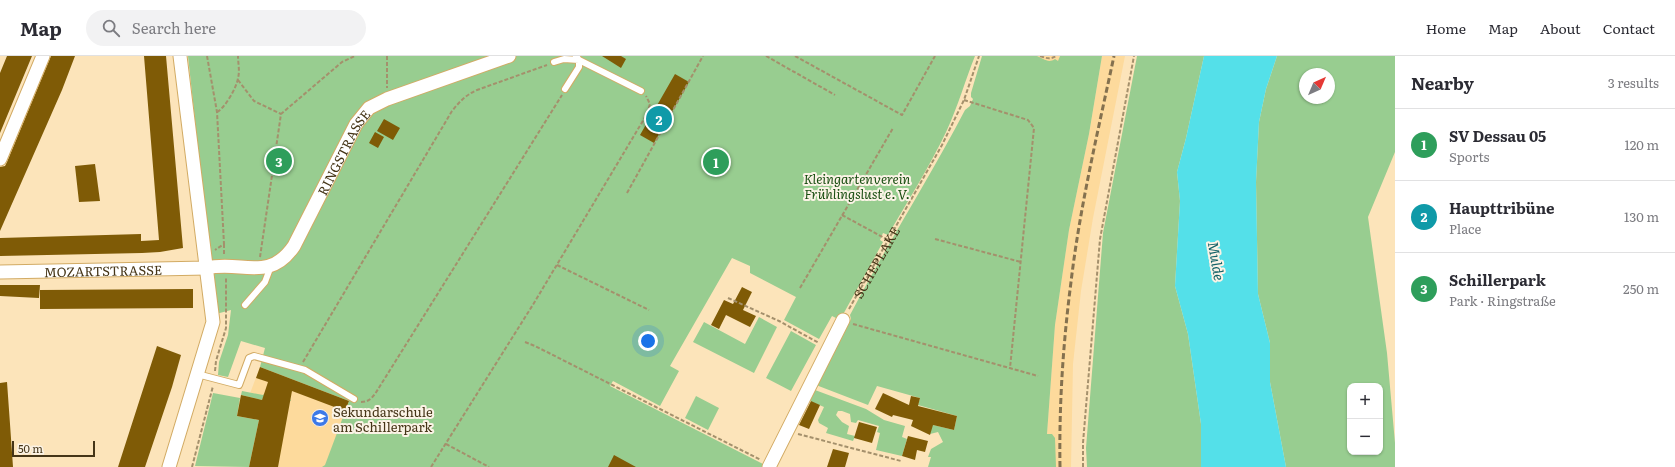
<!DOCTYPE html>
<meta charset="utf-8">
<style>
:root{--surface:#fff;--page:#f2f2f3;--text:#2b2b33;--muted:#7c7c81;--line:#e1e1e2;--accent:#3c79e8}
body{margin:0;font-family:Literata,serif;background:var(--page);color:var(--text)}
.controls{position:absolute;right:12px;bottom:12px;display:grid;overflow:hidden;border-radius:8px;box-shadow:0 1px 3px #0004}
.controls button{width:36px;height:36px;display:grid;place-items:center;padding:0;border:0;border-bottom:1px solid var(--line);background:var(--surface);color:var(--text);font:20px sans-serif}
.compass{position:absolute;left:1299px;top:12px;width:36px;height:36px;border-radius:50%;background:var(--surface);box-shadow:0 1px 3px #0004;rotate:44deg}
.scale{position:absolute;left:12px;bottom:10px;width:83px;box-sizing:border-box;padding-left:4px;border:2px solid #453517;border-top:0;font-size:11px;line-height:14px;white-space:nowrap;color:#453517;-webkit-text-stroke:3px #fbf3e6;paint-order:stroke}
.you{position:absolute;left:648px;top:285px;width:14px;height:14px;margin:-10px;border:3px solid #fff;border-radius:50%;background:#1a73e8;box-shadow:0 0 0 6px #1a73e833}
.badge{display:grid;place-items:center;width:26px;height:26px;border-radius:50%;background:var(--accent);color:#fff;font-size:13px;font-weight:700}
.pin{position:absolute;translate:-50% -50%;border:2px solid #fff;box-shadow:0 1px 4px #0006}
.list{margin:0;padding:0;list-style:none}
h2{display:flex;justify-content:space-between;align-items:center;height:52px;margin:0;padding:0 16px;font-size:17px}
h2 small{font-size:13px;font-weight:400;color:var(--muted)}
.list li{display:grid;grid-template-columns:26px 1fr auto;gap:12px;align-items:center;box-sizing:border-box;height:72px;padding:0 16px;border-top:1px solid var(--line)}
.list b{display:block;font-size:15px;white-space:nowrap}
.list p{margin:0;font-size:13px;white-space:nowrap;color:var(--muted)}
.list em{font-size:13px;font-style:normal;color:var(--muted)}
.icon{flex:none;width:22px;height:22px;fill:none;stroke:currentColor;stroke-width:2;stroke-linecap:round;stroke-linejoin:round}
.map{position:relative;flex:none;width:1395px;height:411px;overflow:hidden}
header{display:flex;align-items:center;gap:24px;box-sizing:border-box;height:56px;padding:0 20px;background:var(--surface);border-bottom:1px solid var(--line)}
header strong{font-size:19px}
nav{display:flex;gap:22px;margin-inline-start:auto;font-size:14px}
.search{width:280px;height:36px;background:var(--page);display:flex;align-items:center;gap:10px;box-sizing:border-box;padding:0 14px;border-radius:22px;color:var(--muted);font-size:15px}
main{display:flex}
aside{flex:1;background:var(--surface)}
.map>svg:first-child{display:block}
</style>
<header>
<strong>Map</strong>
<div class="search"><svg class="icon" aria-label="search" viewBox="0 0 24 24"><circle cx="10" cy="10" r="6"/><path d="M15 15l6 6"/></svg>Search here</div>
<nav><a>Home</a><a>Map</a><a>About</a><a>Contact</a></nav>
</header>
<main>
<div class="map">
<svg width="1395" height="411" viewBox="0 0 1395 411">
<rect width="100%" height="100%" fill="#fce4ba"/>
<path fill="#fdda9c" d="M1026,0H1060L1056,11Z
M1102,0H1125L1093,162L1081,235L1073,308L1071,411H1046L1047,378L1055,269L1069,174L1089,78Z
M260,311L349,345L345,355L372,411H249L259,364L237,360L241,339L249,340Z"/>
<path fill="#98cd90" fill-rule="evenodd" d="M188,0H975C965,25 958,50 947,74C930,110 908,145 888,179L883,177L880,184L883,186L840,264L832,260L819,283L784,264L796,241L750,217V210L732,202L670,310L679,315L660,350L613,325L610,330L767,410L766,411H322L325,409L349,345L260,311L265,292L241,285L228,321L218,319L219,306L228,279L231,254L216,258Z
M982,0C995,0 1025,0 1037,0C1043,2 1048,8 1055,3L1058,5L1060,0H1102L1089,78L1069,174L1055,269L1047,378H1052L1055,382L1056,411H928L931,401H928L931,393L943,386L938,376L930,378L929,368L954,374L957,360L918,349L920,342L877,330L868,349L816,329L851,263L850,259C886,190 929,123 965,54L970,50L973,43L971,41V37Z
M1137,0H1204L1186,82L1177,116L1180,145L1175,230L1188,278L1201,368V411H1087L1086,392L1103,177Z
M1277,0H1395V96L1368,161L1387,297L1395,387V411H1286L1270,326V287L1258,238L1256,126L1259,66L1266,33ZM1305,18H1329V42H1305ZM1350,330H1380V396H1350Z
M759,261L777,271L754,317L693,286L704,266L745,288Z
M791,275L816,289L791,335L766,322Z
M815,334L866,353L884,364L905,370L902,381L907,383L902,400L876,394L880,377L877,376L879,370L858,364L856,367L851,366L850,358L842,355H838L836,359L842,366L849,370L847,378L855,380L853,385L826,377L828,372L819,367L818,364L824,351L810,345Z
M242,335L263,339L265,337L290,343L291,345L264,340L262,344L241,339Z
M213,337L240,342L237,360L259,364L249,411L195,410Z
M696,340L719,352L708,374L685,362Z"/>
<path fill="#54e0e9" d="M1204,0H1277L1266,33L1259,66L1256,126L1258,238L1270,287V326L1286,411H1201V368L1188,278L1175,230L1180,145L1177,116L1186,82Z"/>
<path fill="#7f5b06" d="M7,0H32L0,77V17Z
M51,0H75L62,34L0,175V111L5,110L7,106Z
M144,0H166L183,192L160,196L142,197L0,200V182L141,178V185L159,184Z
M602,0H621L626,3L621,12Z
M675,18L689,26L654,87L640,79Z
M384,63L400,72L393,84L377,75Z
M375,76L384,81L378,92L369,87Z
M95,108L100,145L79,146L75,110Z
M0,229H40L39,242L0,240Z
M742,231L752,236L743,254L756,260L750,271L726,259L719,273L711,269L724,244L733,248Z
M193,233V252L40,253V234Z
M157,290L181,299L172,331L145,411H118Z
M260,311L349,345L345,355L292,335L278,411H249L259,364L237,360L241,339L262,344L268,326L256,322Z
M7,326L10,368L13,411H0V327Z
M883,337L909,349L911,340L920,342L918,350L957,360L954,374L933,369L930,379L911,370L913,364L893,359L892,361L875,353Z
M811,345L820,349L809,373L799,369Z
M859,366L877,371L872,387L854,382Z
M908,380L928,385L925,396L917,394L915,404L902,400Z
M833,393L849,397L845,411H827Z
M614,399L636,411H608Z"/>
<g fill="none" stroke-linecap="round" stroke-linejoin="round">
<g stroke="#d2ab64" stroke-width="8">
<path id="lane" d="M576,0L579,4L641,35
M554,6L564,3L579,4V11L565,33
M245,249L265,226L271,210
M197,318L239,329L249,302L254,300L305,314L354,343"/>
</g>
<g stroke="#d2ab64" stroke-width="15">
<g id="street">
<path d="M0,103L43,0"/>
<path id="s2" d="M0,216L207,212C241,204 269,227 294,190L356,68L369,52L387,43L509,0"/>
<path d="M169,411L213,266L180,0"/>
<path d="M769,411L843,264"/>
</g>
</g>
<g stroke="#a4906c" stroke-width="2" stroke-dasharray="4 2" stroke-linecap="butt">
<path d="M207,0L217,56L224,188L215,194"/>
<path d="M387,0V32"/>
<path d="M766,0L835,39"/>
<path d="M795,0L902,59L935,0"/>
<path d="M1040,0C1046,2 1050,4 1056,0"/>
<path d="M238,24L254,45L281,58"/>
<path d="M964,44L1028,64L1034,72L1010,312"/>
<path d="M217,56C225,52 237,31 238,22C240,15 238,7 238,0"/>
<path d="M627,137L703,0"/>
<path d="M842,159L888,184"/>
<path d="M935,183L1021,206"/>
<path d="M224,188V199"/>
<path d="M260,201L281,58L342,6L355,0"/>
<path d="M557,209L649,254"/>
<path d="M800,232L893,72"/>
<path d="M728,242L779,265L819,287"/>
<path id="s1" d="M849,253L942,89L964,44L979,0"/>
<path d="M853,268L1038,320"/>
<path d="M525,286L535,290L761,404"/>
<path d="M303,306L452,55C460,45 466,39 477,34L547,9"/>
<path d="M215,315L216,305L226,272V221"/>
<path d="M361,346C368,346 371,343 375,338L562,39"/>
<path d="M798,378L901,405"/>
<path d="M446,388L489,411"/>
<path d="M192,411L213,330"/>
<path d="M431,411L534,247L647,58L650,48L646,40"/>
<path d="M1083,411V387L1100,183L1134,0"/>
</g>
<use href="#lane" stroke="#fff" stroke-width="6"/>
<use href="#street" stroke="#fff" stroke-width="13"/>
<path stroke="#84714f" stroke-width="3" stroke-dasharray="6 3" stroke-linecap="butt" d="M1060,411C1059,349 1063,288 1071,226C1080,150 1098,75 1114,0"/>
</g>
<defs>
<g id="school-disc" transform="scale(0.9)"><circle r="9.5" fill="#3c79e8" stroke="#fbf3e6"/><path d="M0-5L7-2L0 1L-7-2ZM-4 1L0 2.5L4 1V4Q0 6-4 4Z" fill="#fff"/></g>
</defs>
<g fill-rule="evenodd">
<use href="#school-disc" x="320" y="362"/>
</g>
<g text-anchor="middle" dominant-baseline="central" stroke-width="4" stroke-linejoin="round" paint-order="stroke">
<g font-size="13" fill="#453517" stroke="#fbf3e6">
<text stroke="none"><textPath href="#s2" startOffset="408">RINGSTRASSE</textPath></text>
<text stroke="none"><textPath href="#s1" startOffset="54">SCHEPLAKE</textPath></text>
<text stroke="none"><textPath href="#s2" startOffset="103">MOZARTSTRASSE</textPath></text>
</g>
<g font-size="13" font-style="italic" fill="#194e11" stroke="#fbf3e6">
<text x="857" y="122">Kleingartenverein<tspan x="857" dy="15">Frühlingslust e. V.</tspan></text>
</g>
<g font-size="13" fill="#453517" stroke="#fbf3e6" text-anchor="start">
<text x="333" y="355">Sekundarschule<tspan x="333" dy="15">am Schillerpark</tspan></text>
</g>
<g font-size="14" font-style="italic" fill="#136267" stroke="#fbf3e6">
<text transform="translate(1217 205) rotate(80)">Mulde</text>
</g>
</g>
</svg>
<div class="controls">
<button>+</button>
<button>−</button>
</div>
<svg class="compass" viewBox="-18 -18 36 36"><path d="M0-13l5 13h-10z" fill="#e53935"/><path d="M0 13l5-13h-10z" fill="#7c7c81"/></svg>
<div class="scale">50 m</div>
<div class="you"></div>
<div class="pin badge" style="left:716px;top:106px;background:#2e9e5b">1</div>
<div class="pin badge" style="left:659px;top:63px;background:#0f9aa8">2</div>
<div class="pin badge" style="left:279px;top:105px;background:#2e9e5b">3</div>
</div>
<aside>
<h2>Nearby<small>3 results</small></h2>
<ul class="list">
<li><span class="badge" style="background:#2e9e5b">1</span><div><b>SV Dessau 05</b><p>Sports</p></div><em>120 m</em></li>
<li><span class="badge" style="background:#0f9aa8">2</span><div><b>Haupttribüne</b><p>Place</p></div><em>130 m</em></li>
<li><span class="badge" style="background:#2e9e5b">3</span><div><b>Schillerpark</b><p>Park · Ringstraße</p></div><em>250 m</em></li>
</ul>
</aside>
</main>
